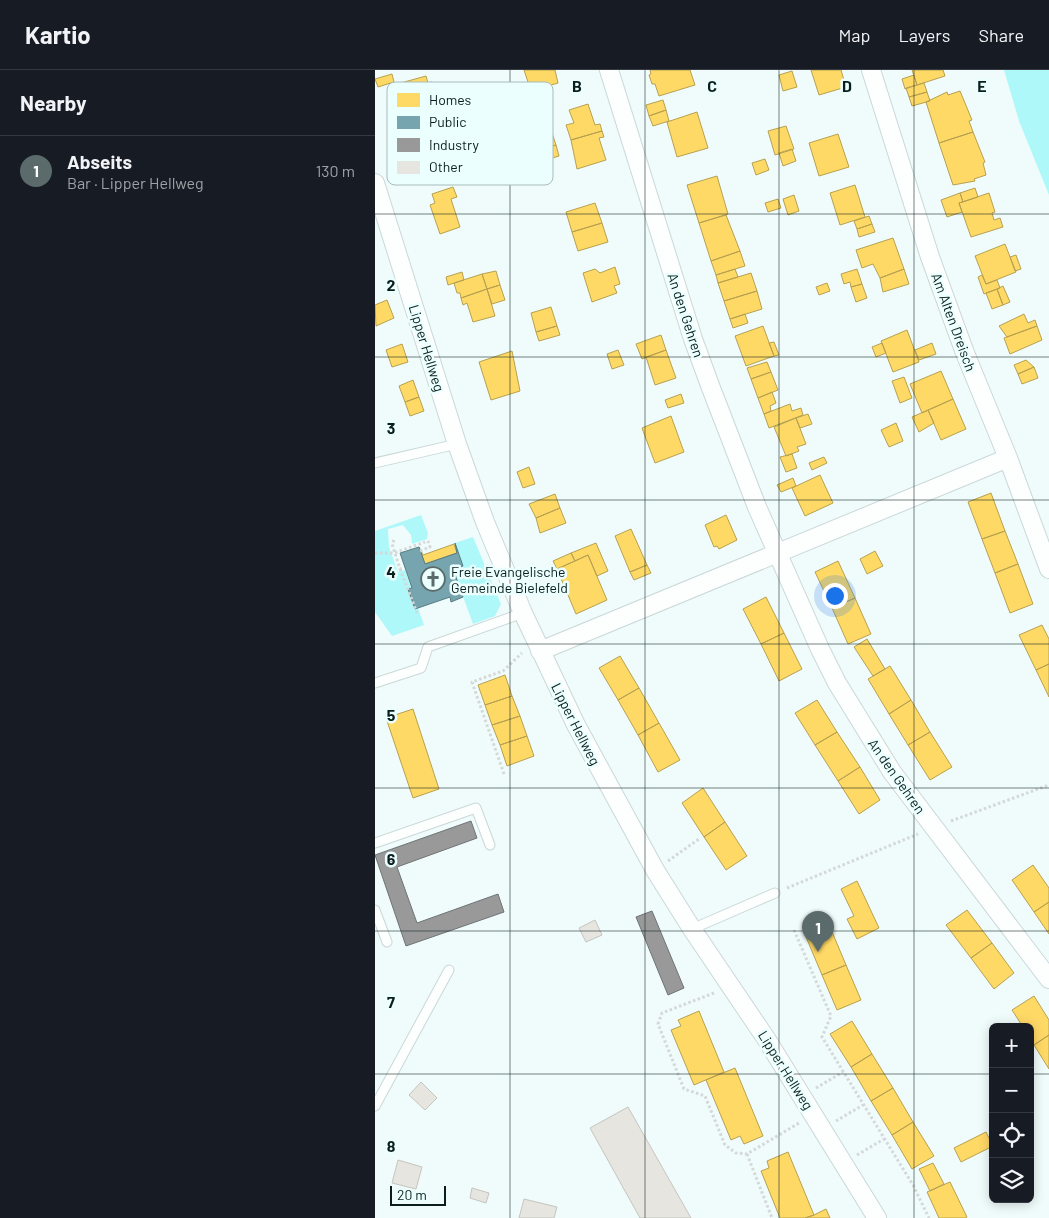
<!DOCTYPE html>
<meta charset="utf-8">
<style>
:root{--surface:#171b24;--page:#242831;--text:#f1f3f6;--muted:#9ea1a6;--line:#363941;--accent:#5b6b6b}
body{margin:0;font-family:Barlow,sans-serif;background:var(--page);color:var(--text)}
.controls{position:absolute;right:15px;bottom:15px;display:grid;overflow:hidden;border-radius:8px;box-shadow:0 2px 12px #0003}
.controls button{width:45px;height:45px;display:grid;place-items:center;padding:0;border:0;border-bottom:1px solid var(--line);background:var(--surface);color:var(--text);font:25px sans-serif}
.scale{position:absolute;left:15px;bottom:12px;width:56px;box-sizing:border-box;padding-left:5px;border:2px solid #0b1d1d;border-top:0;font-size:14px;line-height:18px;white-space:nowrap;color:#0b1d1d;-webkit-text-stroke:4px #ecffff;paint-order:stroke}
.you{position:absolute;left:459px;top:525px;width:18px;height:18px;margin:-12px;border:4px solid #fff;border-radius:50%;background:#1a73e8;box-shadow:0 0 0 8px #1a73e833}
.badge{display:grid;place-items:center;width:32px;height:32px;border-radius:50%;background:var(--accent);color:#fff;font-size:16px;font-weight:700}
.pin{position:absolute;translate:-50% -41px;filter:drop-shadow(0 1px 2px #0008)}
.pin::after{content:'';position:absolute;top:26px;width:18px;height:15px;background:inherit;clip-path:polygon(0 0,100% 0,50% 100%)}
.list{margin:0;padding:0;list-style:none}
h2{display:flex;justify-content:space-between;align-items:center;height:65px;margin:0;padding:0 20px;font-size:21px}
h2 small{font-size:16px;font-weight:400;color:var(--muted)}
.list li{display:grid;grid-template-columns:32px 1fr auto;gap:15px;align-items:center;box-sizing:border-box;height:70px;padding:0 20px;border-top:1px solid var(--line)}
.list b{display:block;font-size:19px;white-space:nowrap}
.list p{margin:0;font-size:16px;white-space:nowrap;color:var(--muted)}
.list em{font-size:16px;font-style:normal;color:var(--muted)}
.icon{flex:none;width:28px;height:28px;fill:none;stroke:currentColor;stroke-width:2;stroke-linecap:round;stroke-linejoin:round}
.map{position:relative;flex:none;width:674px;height:1148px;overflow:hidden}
header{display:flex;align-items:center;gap:30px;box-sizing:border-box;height:70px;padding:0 25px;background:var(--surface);border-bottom:1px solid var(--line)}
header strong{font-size:24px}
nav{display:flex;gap:28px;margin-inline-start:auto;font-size:18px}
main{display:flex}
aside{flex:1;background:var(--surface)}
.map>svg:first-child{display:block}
</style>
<header>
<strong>Kartio</strong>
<nav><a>Map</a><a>Layers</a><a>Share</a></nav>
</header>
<main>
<aside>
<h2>Nearby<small></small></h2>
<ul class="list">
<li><span class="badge">1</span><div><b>Abseits</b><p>Bar · Lipper Hellweg</p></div><em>130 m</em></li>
</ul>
</aside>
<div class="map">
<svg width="674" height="1148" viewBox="0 0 674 1148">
<rect width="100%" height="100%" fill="#f0fbfb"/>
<path fill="#aef8fa" d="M629,0H674V125L644,51Z
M46,445L53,463L52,469L37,474L36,465L28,455L13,459L14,477L23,502L30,500L49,555L17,566L0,542V461Z
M98,467L126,534L120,546L98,554L78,499L88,496L80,473Z"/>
<path fill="#ffd966" stroke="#b6a150" d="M149,0H180L183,13L156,21Z
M275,0H315L320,15L284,26L280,14H277L274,5L276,4Z
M436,0H466L471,17L444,25Z
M537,0H568L570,6L542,15Z
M417,1L422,17L408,21L404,5Z
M17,4L19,12L3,17L0,9Z
M539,5L542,15L530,19L527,9Z
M51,6L53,13L57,12L59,21L23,33L21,25L25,23L22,14Z
M549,13L552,22L534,27L531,18Z
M585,21L597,50L594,51L598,62L564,73L551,32L572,22L573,25Z
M552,22L555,31L537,36L534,27Z
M288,30L291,40L274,46L271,35Z
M213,34L220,55L225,54L227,61L196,70L191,55L199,53L194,40Z
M291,40L294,51L278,56L274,46Z
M322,42L333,78L302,87L292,52Z
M168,53L172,64L177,63L181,75L155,83L147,60Z
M411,56L419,79L400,85L393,61Z
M227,61L229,67L224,68L231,90L202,99L196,70Z
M598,62L610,92L608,93L611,105L599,109L600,111L578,115L564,73Z
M463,64L474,97L444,106L434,73Z
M181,75L184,86L158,94L155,83Z
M417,79L421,91L408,96L404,83Z
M390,89L394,100L381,105L377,93Z
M342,106L353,144L324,153L312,115Z
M480,115L490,147L465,155L455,123Z
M78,117L82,127L76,129L85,157L65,164L55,135L60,133L57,124Z
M600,118L603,127L588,132L585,123Z
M585,123L588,132L584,133L587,142L572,147L566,130Z
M614,123L620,142L617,143L619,150L625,148L628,157L596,167L584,133Z
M419,125L424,141L413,145L408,129Z
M403,129L406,138L393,142L390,133Z
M220,133L227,153L197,162L191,142Z
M351,145L365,181L336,191L324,153Z
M494,146L497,154L482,159L479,151Z
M227,153L233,172L203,181L197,162Z
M497,154L500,162L484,167L482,159Z
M518,168L529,199L505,208L498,194L487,198L481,180Z
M630,174L641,202L611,214L600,186Z
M365,181L370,196L341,205L336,191Z
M641,185L646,199L640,201L635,187Z
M240,197L245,214L239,216L242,223L217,232L208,203L220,199L225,203Z
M360,199L363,207L343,213L341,205Z
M482,199L487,214L476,217L475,212L469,214L466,204Z
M529,199L534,214L508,222L505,208Z
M121,201L125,215L112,219L107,204Z
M87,202L89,210L73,215L71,207Z
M376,203L382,221L349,231L343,213Z
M107,204L112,219L86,228L85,223H82L79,213Z
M607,205L611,214L622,210L625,218L609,224L603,207Z
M452,213L455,221L444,225L441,217Z
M487,214L492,228L481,232L476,217Z
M125,215L130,230L117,234L112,219Z
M628,216L635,232L628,235L622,219Z
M112,219L120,246L98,252L92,233L88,235L86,228Z
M622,219L628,235L617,239L611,223Z
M382,221L387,239L355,249L349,231Z
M12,230L19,248L1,256L0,235Z
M176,237L182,256L161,262L156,243Z
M370,244L373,253L358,258L355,249Z
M649,244L653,253L660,250L662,256L632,267L624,256Z
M182,256L185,265L164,271L161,262Z
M388,256L399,286L371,296L360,266Z
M662,256L667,270L635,284L629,268Z
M532,260L544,292L518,302L506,271Z
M286,265L291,280L267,289L261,274Z
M399,272L404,285L399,286L394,273Z
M507,273L511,283L501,287L497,277Z
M557,273L561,284L544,290L540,280Z
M27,274L33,292L17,297L11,280Z
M243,280L249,295L237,299L232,284Z
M291,280L301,308L280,315L271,287Z
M137,281L145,321L116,330L104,292Z
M651,290L659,297L643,304L639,295Z
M392,292L396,302L376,309L372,298Z
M659,297L663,308L647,314L643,304Z
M566,301L578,329L547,343L535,314Z
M396,302L403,320L383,328L376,309Z
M529,307L537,328L525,333L517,311Z
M38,310L44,327L30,332L24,316Z
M397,322L401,333L395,336L396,341L389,344L383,328Z
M306,324L309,333L293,338L290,330Z
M44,327L49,341L35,346L30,332Z
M578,329L591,359L566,370L553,340Z
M415,334L417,341L426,338L428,345L394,358L389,344Z
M553,340L559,353L544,362L537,347Z
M433,344L437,354L425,358L421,348Z
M296,346L309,382L280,393L267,358Z
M421,348L431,374L422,377L424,381L411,386L399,357Z
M521,353L528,371L514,377L506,360Z
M417,384L422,398L411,402L405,387Z
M449,387L452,393L437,400L434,393Z
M154,397L160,414L148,418L142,402Z
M445,405L458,433L430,446L417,418Z
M418,408L421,416L406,422L402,415Z
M616,423L630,461L607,469L593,432Z
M180,424L185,438L161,448L154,434Z
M185,438L191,453L165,463L161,448Z
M351,445L362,470L344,479L342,476L339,477L330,455Z
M256,459L272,495L255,502L240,466Z
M630,461L643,494L620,503L607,469Z
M221,473L233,501L222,506L213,485L200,491L196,483Z
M79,474L82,483L50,494L44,477L48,485Z
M500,481L508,496L492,504L485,489Z
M196,483L200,491L182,499L178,491Z
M213,485L232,530L201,544L182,499Z
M463,491L480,528L457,538L440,502Z
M643,494L658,534L635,543L620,503Z
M272,495L276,503L259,510L255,502Z
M391,527L409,563L386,574L368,539Z
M480,528L496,564L473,574L457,538Z
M667,555L674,569V594L661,600L644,565Z
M409,563L427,599L404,611L386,574Z
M492,569L510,599L498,606L479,577Z
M245,586L264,618L243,630L224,598Z
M674,594V627L661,600Z
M515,596L536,630L514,644L493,609Z
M130,605L137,626L110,635L103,615Z
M264,618L284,653L263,665L243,630Z
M137,626L145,646L117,655L110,635Z
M442,630L462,662L440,675L420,643Z
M536,630L555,662L533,675L514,644Z
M38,639L64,719L38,728L11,648Z
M145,646L152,666L125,675L117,655Z
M284,653L305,690L283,702L263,665Z
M462,662L485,697L463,711L440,675Z
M555,662L577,697L555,710L533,675Z
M152,666L159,686L132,696L125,675Z
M485,697L505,730L484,744L463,711Z
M328,718L350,752L329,767L307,733Z
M350,752L372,786L351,800L329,767Z
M658,795L674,818V832L659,842L637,810Z
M482,811L504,858L482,869L472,849L479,846L466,819Z
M674,832V864L659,842Z
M592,840L617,873L596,888L571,855Z
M455,857L471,895L447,905L431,867Z
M617,873L639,903L619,919L596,888Z
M471,895L486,930L462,940L447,905Z
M659,926L674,950V965L659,975L655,969V957H648L637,940Z
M324,941L349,1002L319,1015L296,960L306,956L303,950Z
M477,951L497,984L476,997L455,964Z
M674,965V999L659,975Z
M497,984L518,1018L496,1031L476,997Z
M360,998L388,1066L369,1074L365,1066L356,1070L331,1010Z
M518,1018L538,1052L517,1065L496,1031Z
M538,1052L559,1086L537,1099L517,1065Z
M611,1062L618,1076L586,1092L579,1078Z
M413,1082L439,1145L430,1148H405L386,1101L394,1098L392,1091Z
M558,1093L569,1114L555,1121L544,1099Z
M575,1112L592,1147L590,1148H564L552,1122Z
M451,1139L455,1148H430L439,1145Z"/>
<path fill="#76a5af" stroke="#567c83" d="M80,473L88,496L78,499L88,527L76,532L75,527L40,539L33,519L37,518L25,483L44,477L50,494L82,483Z"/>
<path fill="#999" stroke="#6e7474" d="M96,751L102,768L22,797L42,853L123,824L129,842L31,876L0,785Z
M277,841L309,918L293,925L261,847Z"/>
<path fill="#e6e5e0" stroke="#c5c5c0" d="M220,850L227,865L211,872L204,858Z
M46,1012L62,1028L50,1040L34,1025Z
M253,1037L316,1148H265L215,1058Z
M23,1090L47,1097L41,1119L17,1113Z
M97,1118L114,1123L111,1133L95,1128Z
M149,1129L182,1137L179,1148H144Z"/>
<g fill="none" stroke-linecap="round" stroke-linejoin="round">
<g stroke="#cad8d8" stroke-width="11">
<path id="service" d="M0,393L82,374
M0,613L46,598L53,577L148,543
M0,773L101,738L115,775
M0,840L12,872
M317,859L400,823
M0,1036L74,900"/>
</g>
<g stroke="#cad8d8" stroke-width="20">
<path id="minor" d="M234,0L318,269L336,318L382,437L445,579L462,613L517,702L674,909
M496,0L555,187L590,283L633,388L674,499
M0,113L82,374L110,452L148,543L201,655L280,800L317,859L392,970L502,1148
M165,581L633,388"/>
</g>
<path stroke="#d4d8d8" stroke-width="3" stroke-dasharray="2.5 2.5" stroke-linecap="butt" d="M19,470L17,474L25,499L29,498
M45,481L55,477L53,471
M0,483H19L50,472
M25,499L42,543
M129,704L97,612L128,601L147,583
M576,751L674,715
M293,791L324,769
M412,818L543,764
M419,860L456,946L447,967L538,1115L554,1148
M339,923L287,943L283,954L309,1019L330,1026L350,1075L361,1083L372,1084L424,1053
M441,1018L468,1002
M461,1051L488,1035
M372,1084L397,1148
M482,1085L509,1069"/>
<use href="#service" stroke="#fdfefe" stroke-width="9"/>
<use href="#minor" stroke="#fdfefe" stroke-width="18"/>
</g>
<path fill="none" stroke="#0b1d1d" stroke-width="1" stroke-opacity="0.55" d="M135,0V1148M270,0V1148M404,0V1148M539,0V1148M0,144H674M0,287H674M0,430H674M0,574H674M0,718H674M0,861H674M0,1004H618M655,1004H674"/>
<defs>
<g id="church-ring" transform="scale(1.25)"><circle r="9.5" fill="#ecffff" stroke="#5b6b6b" stroke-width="1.5"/><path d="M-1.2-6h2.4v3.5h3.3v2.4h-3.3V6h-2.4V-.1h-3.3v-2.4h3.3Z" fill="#5b6b6b"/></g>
</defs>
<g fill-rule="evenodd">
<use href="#church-ring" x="58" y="509"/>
</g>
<g text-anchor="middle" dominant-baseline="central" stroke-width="5" stroke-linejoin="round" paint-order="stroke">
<g font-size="14" fill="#0b1d1d" stroke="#ecffff">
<text transform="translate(311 245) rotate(72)">An den Gehren</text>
<text transform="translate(579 252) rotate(70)">Am Alten Dreisch</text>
<text transform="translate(52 278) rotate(73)">Lipper Hellweg</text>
<text transform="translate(201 654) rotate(63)">Lipper Hellweg</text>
<text transform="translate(522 706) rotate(55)">An den Gehren</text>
<text transform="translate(411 1000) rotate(58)">Lipper Hellweg</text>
</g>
<g font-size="14" fill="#0b1d1d" stroke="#ecffff" text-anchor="start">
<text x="76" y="501">Freie Evangelische<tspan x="76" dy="16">Gemeinde Bielefeld</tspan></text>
</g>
</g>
<rect x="12" y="12" width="166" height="103" rx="8" fill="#ecffff" stroke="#a8bbbb" stroke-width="1"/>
<rect x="22" y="23" width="23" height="14" fill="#ffd966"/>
<rect x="22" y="46" width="23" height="13" fill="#76a5af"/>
<rect x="22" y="68" width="23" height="14" fill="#999"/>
<rect x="22" y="91" width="23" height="13" fill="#e6e5e0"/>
<g font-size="14" fill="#0b1d1d">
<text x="54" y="35">Homes</text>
<text x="54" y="57">Public</text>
<text x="54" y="80">Industry</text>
<text x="54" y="102">Other</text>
</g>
<g font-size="16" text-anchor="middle" font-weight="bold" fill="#0b1d1d" stroke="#ecffff" stroke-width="5" stroke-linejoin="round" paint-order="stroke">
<text x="202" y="22">B</text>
<text x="337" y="22">C</text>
<text x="472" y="22">D</text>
<text x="607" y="22">E</text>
<text x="16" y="221">2</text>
<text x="16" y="364">3</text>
<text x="16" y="508">4</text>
<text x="16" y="651">5</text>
<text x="16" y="795">6</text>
<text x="16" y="938">7</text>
<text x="16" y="1082">8</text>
</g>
</svg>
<div class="controls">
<button>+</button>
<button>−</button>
<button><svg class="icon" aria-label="locate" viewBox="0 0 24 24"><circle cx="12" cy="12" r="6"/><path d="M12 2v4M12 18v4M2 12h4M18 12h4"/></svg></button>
<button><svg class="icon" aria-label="layers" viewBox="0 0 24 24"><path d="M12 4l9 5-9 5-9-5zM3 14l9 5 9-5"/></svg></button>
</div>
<div class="scale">20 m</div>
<div class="you"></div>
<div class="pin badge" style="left:443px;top:882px">1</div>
</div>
</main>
